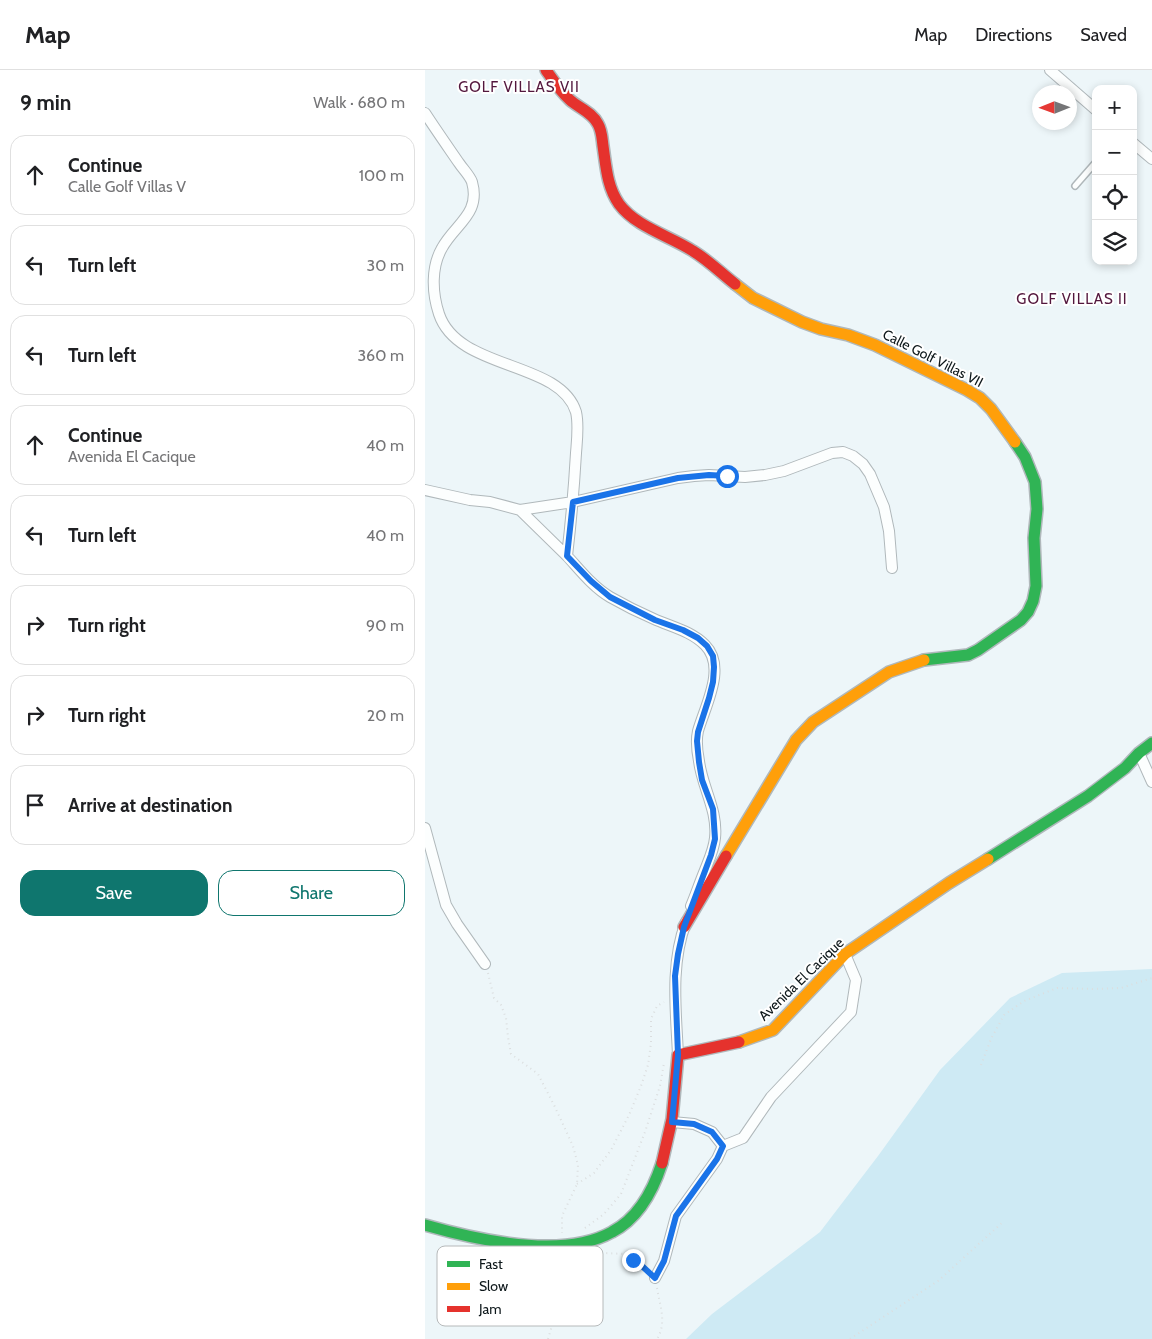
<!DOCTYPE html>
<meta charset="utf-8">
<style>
:root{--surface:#fff;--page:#f6f6f6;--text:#202124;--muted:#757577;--line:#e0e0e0;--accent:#0f766e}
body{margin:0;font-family:Cabin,sans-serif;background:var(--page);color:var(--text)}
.controls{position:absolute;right:15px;top:15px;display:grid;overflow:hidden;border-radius:10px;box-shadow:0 2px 8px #0003}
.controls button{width:45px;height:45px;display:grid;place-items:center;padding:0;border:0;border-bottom:1px solid var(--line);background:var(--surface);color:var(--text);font:25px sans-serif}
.compass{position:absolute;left:607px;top:15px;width:45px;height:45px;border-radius:50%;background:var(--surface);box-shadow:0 2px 8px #0003;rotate:269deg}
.stop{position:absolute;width:15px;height:15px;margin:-11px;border:4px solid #1a73e8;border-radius:50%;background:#fff}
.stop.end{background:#1a73e8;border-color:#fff;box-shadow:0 1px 5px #0008}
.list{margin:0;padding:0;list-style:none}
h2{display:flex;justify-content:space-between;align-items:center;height:65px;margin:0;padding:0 20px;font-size:21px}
h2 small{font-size:16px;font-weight:400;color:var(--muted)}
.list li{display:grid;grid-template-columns:32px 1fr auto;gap:15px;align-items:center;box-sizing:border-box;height:80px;margin:0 10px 10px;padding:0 10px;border:1px solid var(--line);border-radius:15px}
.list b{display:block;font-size:19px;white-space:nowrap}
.list p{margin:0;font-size:16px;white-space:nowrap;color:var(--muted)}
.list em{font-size:16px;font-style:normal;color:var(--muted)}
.actions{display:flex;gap:10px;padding:15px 20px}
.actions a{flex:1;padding:11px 0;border:1px solid var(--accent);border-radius:15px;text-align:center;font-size:18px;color:var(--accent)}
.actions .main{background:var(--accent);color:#fff}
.icon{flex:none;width:28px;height:28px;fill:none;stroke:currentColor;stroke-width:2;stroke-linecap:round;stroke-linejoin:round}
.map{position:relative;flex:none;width:727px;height:1269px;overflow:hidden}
header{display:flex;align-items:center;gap:30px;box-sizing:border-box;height:70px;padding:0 25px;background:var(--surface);border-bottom:1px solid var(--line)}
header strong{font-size:24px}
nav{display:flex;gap:28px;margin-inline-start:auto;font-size:18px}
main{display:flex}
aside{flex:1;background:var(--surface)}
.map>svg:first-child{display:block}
</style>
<header>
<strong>Map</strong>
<nav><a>Map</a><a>Directions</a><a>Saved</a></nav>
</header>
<main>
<aside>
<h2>9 min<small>Walk · 680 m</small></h2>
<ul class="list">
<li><svg class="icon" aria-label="ahead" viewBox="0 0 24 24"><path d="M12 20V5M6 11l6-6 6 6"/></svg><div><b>Continue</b><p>Calle Golf Villas V</p></div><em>100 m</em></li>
<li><svg class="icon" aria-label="left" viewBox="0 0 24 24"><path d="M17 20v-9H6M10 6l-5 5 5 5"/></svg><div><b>Turn left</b></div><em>30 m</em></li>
<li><svg class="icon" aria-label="left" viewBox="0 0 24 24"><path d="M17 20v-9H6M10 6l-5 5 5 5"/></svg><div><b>Turn left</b></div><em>360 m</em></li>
<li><svg class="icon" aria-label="ahead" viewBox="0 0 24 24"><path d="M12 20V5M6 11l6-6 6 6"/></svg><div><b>Continue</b><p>Avenida El Cacique</p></div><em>40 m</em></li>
<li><svg class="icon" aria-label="left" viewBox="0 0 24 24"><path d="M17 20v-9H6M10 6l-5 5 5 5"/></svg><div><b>Turn left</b></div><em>40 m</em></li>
<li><svg class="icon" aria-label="right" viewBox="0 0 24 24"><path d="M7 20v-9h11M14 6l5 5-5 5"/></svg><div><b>Turn right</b></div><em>90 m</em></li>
<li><svg class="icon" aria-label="right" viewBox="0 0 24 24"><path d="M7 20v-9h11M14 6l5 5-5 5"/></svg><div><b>Turn right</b></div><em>20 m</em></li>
<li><svg class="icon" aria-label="arrive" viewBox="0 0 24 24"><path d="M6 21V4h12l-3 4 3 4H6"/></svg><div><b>Arrive at destination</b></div></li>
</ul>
<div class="actions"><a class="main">Save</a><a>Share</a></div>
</aside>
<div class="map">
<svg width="727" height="1269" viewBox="0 0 727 1269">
<rect width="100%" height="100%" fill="#edf6f9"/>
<path fill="#ceeaf4" d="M727,899V1269H261L287,1244L395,1162L453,1086L515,1000L585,928L637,903Z"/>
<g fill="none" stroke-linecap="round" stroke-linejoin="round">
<g stroke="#b0b8bb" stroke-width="8">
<path id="lane" d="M650,116L671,92"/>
</g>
<g stroke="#b0b8bb" stroke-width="12">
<path id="street" d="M625,0L671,40
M0,43C11,60 23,77 34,93C38,99 45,106 47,112C56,144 30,154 17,178C6,197 7,223 14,244C33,301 135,290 151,342C154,355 152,370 151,383C149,418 146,452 142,486C155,500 168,517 185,527C199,535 215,543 229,549C247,557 266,561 280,575C302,597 280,636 273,661C271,670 272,681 274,691C277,717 293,740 290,768C289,779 284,790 280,800C275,812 271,824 266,836
M708,73L727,89
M0,420L45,430L65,432L95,440L148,432L253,408L269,406L284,405L320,407L340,405L359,401L407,383L418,382L428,386L438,394L445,404L459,437L464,461L467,498
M95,440L142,486
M714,683L727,712
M0,758L21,835L32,854L60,894
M253,985C251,941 245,894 261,852
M247,1052L269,1054L287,1062L298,1076
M230,1208L239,1191L251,1146L292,1089L298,1076L318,1068L346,1027L426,942L431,910L420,884"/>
</g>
<g stroke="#b0b8bb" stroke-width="14">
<path id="fast" d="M499,590L543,585L553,580L596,550L603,542L608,531L611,516L609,468L612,439L610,412L600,387L590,372
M563,789L663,726L700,698L714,683L727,673
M0,1155C52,1170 137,1190 187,1162C214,1148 228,1121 237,1093"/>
</g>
<g stroke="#b0b8bb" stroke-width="14">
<path id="slow" d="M310,214L328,228L377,252L396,259L423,265L450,275L542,320L555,328L566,339L590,372
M301,786L371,670L388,652L464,602L499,590
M314,972L348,960L420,884L524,813L563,789"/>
</g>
<g stroke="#b0b8bb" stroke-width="14">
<path id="jam" d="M121,0C128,10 135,21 145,30C154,38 167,42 173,54C177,61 177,69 178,76C181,96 182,117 194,134C211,157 245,166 268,181C283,190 296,203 310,214
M259,857L301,786
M237,1093L247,1049L253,985L314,972"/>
</g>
<path stroke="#dbdedf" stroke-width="2" stroke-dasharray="1 4" stroke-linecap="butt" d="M63,903L69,928L76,935L81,948L83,967L86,984L113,1004L130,1037L148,1076L153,1095L152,1114L137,1146V1163
M556,995L566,969L579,945L599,931L632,918L668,919L696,918L727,908
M152,1114L169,1103L186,1080L204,1045L216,1016L223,995L226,973V949L232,936L239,932
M160,1158L179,1144L196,1124L220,1062L235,1016L239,993
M152,1187L160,1188L179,1183L200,1184L222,1200
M232,1218C235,1236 242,1253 232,1269
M123,1269L132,1239L135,1188
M425,1269L513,1211L579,1151"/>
<use href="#lane" stroke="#fcfefe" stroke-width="5"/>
<use href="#street" stroke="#fcfefe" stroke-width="10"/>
<use href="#fast" stroke="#30b455" stroke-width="11"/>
<use href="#slow" stroke="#ff9f0a" stroke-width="11"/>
<use href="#jam" stroke="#e5322d" stroke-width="11"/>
</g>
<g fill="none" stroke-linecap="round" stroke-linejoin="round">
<path stroke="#1a73e8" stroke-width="6" d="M208,1190L217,1196L230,1208L239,1191L251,1146L292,1089L298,1076L287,1062L269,1054L247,1052L253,985L250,906L253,884L259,857L286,785L290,769L288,739L277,710L274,692L272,671L273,662L284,628L288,612L289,597L288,586L282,576L273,568L258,560L230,550L185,527L166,511L142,486L148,432L253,408L284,405L302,406"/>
</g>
<g text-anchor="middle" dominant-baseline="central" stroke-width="4" stroke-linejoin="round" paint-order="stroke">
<g font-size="14" fill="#0d171a" stroke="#fff">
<text transform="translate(508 288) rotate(27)">Calle Golf Villas VII</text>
<text transform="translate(376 909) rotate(-44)">Avenida El Cacique</text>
</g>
<g font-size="15" letter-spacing="1" fill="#53173d" stroke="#fff">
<text x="94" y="17">GOLF VILLAS VII</text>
<text x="647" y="229">GOLF VILLAS II</text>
</g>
</g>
<rect x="12" y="1176" width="166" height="80" rx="8" fill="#fff" stroke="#b6b9ba" stroke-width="1"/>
<rect x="22" y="1191" width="23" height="6" fill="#30b455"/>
<rect x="22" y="1213" width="23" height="7" fill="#ff9f0a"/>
<rect x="22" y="1236" width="23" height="6" fill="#e5322d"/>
<g font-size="14" fill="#0d171a">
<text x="54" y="1199">Fast</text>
<text x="54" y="1221">Slow</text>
<text x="54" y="1244">Jam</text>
</g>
</svg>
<div class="controls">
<button>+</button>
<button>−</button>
<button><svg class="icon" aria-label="locate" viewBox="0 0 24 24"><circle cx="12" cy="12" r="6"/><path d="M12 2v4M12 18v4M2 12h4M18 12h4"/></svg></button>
<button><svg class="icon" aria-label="layers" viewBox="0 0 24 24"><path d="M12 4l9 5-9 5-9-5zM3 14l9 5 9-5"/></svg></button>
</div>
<svg class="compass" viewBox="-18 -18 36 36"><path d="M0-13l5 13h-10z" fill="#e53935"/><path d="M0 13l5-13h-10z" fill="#757577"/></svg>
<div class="stop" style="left:302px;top:406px"></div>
<div class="stop end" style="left:208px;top:1190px"></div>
</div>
</main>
